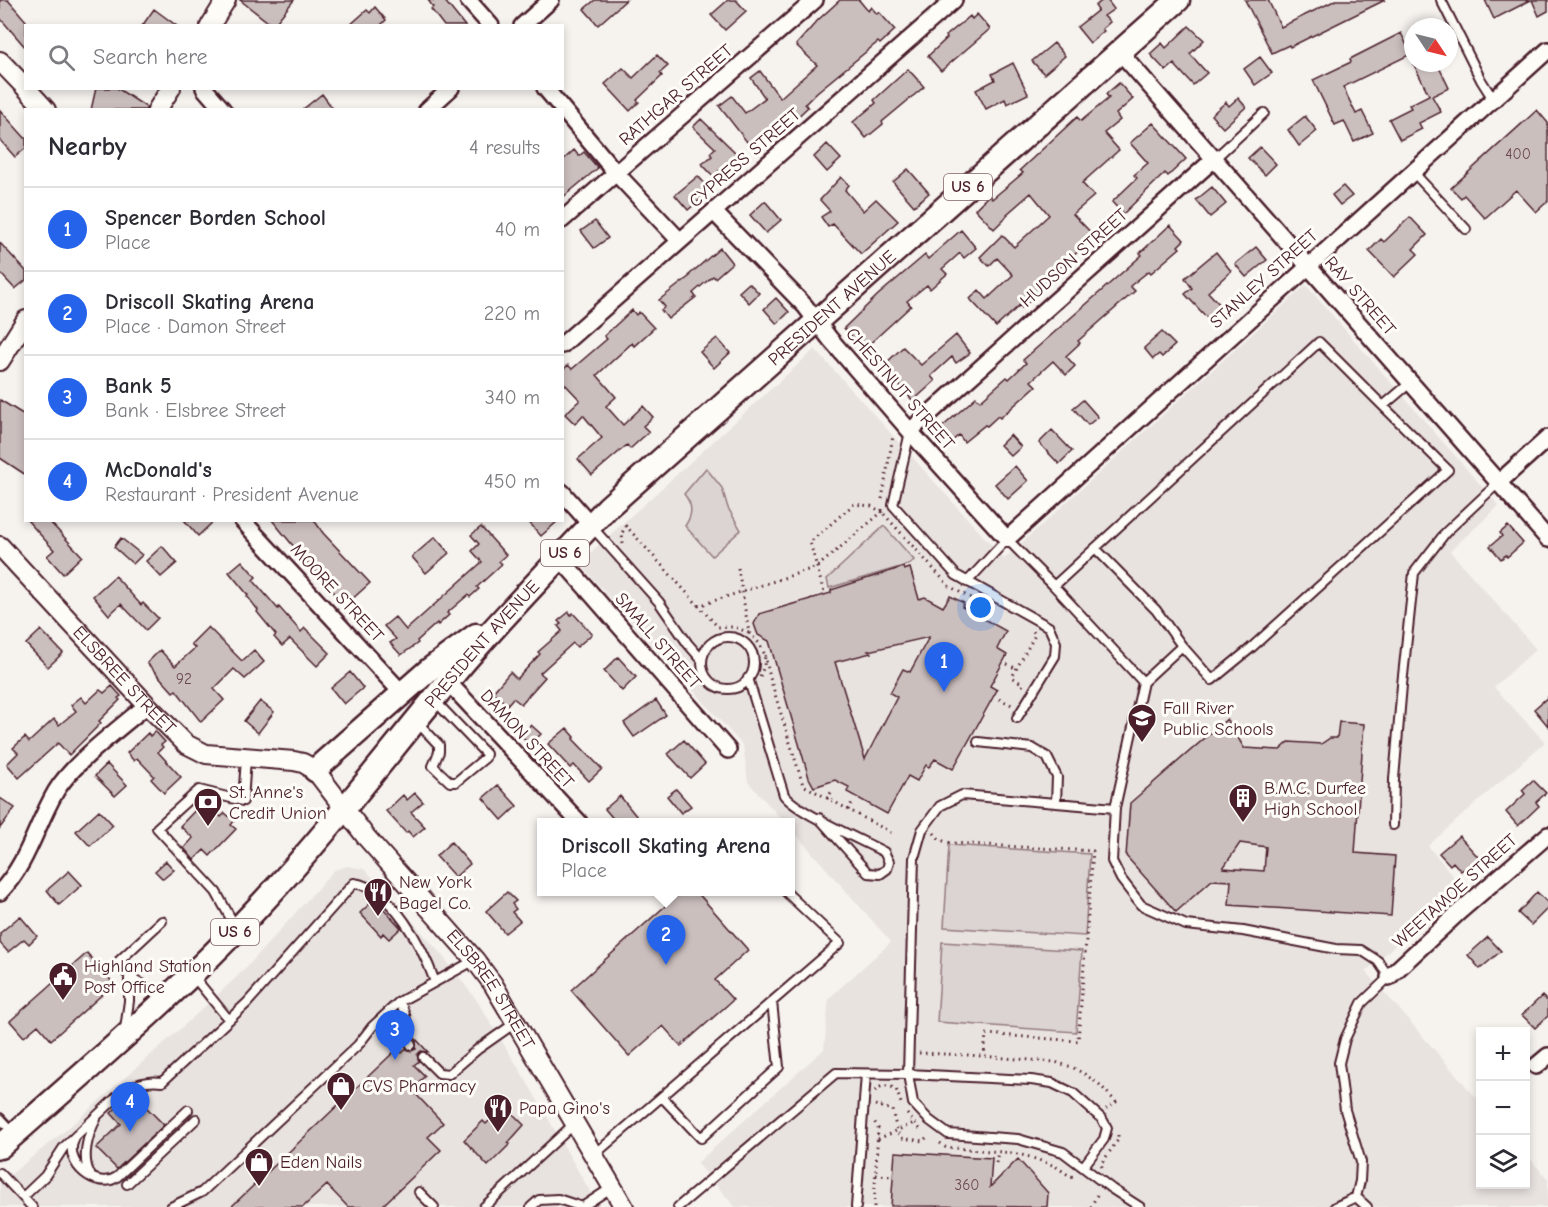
<!DOCTYPE html>
<meta charset="utf-8">
<style>
:root{--surface:#fff;--page:#f7f7f7;--text:#2b2b33;--muted:#7c7c81;--line:#e1e1e2;--accent:#2563eb}
body{margin:0;font-family:"Comic Neue",sans-serif;background:var(--page);color:var(--text)}
.controls{position:absolute;right:18px;bottom:18px;display:grid;overflow:hidden;border-radius:0px;box-shadow:0 3px 9px #0003}
.controls button{width:54px;height:54px;display:grid;place-items:center;padding:0;border:0;border-bottom:2px solid var(--line);background:var(--surface);color:var(--text);font:30px sans-serif}
.compass{position:absolute;left:1404px;top:18px;width:54px;height:54px;border-radius:50%;background:var(--surface);box-shadow:0 3px 9px #0003;rotate:125deg}
.you{position:absolute;left:981px;top:608px;width:21px;height:21px;margin:-15px;border:4px solid #fff;border-radius:50%;background:#1a73e8;box-shadow:0 0 0 9px #1a73e833}
.badge{display:grid;place-items:center;width:39px;height:39px;border-radius:50%;background:var(--accent);color:#fff;font-size:20px;font-weight:700}
.pin{position:absolute;translate:-50% -50px;filter:drop-shadow(0 2px 3px #0008)}
.pin::after{content:'';position:absolute;top:32px;width:21px;height:18px;background:inherit;clip-path:polygon(0 0,100% 0,50% 100%)}
.popup{position:absolute;left:537px;top:818px;width:258px;height:78px;box-sizing:border-box;display:grid;place-content:center;border-radius:0px;background:var(--surface);filter:drop-shadow(0 2px 4px #0005);font-size:20px;white-space:nowrap;color:var(--muted)}
.popup b{font-size:22px;color:var(--text)}
.popup::after{content:'';position:absolute;left:50%;top:100%;margin-left:-12px;border:12px solid transparent;border-top-color:var(--surface)}
.list{margin:0;padding:0;list-style:none}
h2{display:flex;justify-content:space-between;align-items:center;height:78px;margin:0;padding:0 24px;font-size:26px}
h2 small{font-size:20px;font-weight:400;color:var(--muted)}
.list li{display:grid;grid-template-columns:39px 1fr auto;gap:18px;align-items:center;box-sizing:border-box;height:84px;padding:0 24px;border-top:2px solid var(--line)}
.list b{display:block;font-size:22px;white-space:nowrap}
.list p{margin:0;font-size:20px;white-space:nowrap;color:var(--muted)}
.list em{font-size:20px;font-style:normal;color:var(--muted)}
.icon{flex:none;width:33px;height:33px;fill:none;stroke:currentColor;stroke-width:2;stroke-linecap:round;stroke-linejoin:round}
.map{position:relative;flex:none;width:1548px;height:1207px;overflow:hidden}
.search{position:absolute;background:var(--surface);box-shadow:0 3px 9px #0003;left:24px;top:24px;width:540px;height:66px;display:flex;align-items:center;gap:15px;box-sizing:border-box;padding:0 21px;border-radius:0px;color:var(--muted);font-size:22px}
.panel{position:absolute;background:var(--surface);box-shadow:0 3px 9px #0003;left:24px;top:108px;width:540px;height:414px;border-radius:0px}
.map>svg:first-child{display:block}
</style>
<div class="map">
<svg width="1548" height="1207" viewBox="0 0 1548 1207">
<rect width="100%" height="100%" fill="#f6f3ef"/>
<filter id="ink" filterUnits="userSpaceOnUse"><feTurbulence type="fractalNoise" baseFrequency=".0167" numOctaves="2"/><feDisplacementMap in="SourceGraphic" scale="12" xChannelSelector="R" yChannelSelector="G"/><feConvolveMatrix kernelMatrix="1 2 1 2 8 2 1 2 1" color-interpolation-filters="sRGB"/></filter>
<g filter="url(#ink)">
<path fill="#e9e3e0" d="M1306,285L1499,506L1450,551L1536,649L1494,687L1545,742L1428,846L1462,886L1366,971L1480,1102V1184H1526V1154L1548,1179V1207H735L697,1163L824,1049L829,998L891,942L791,829L790,822H784L748,782L743,746L579,563L815,349L1004,559Z
M347,866L364,869L379,883L442,955L476,999L526,1080L599,1207H0V1183L68,1128L189,1021L245,969L334,870Z"/>
<path fill="#dcd4d2" stroke="#937a7e" stroke-width="1.5" d="M706,468L722,488L728,508L741,530L712,556L685,526C693,514 693,505 684,494Z
M884,526L914,560L910,564L829,588L827,579Z
M949,845L1090,854L1085,936L944,927Z
M942,942L1082,951L1076,1032L937,1022Z"/>
<path fill="#cbbfbe" stroke="#4a1f2b" stroke-width="1.5" fill-rule="evenodd" d="M0,0H8L26,21V48L0,18Z
M240,0H294L273,26Z
M428,0H444L465,26H444L431,9L433,7Z
M595,0H626L598,25L584,9Z
M728,0H736L746,11L725,30L711,15Z
M840,0H859L868,11L871,7L877,14L879,12L895,30L880,44L878,42L817,92L805,104L808,107L788,126L778,134L773,128L751,147L719,106L732,96L745,113L765,98L751,78L760,71L780,98L817,65L796,45L818,20Z
M1103,0H1107L1114,9L1104,16L1110,22L1102,29L1104,31L1090,43L1077,27L1098,10L1095,6Z
M1245,0H1268L1281,27L1336,0H1385L1290,47L1289,45L1272,53Z
M1485,0H1531L1494,19Z
M1532,0H1548V11L1539,16Z
M375,7L386,20L380,26H349L367,10L370,13Z
M154,9L177,26H142Z
M977,14L990,29L941,71L928,56L947,38L946,36L970,16L972,19Z
M1189,26L1204,40L1190,54L1207,73L1193,85L1174,64L1166,71L1150,54L1162,43L1166,48Z
M1401,33L1411,54L1343,87L1356,114L1362,111L1373,133L1354,142L1344,121L1335,125L1313,80L1351,62L1350,59Z
M1054,43L1065,56L1044,74L1032,61Z
M657,55L668,66L660,73L662,76L637,100L639,102L630,111L605,84L623,68L633,78Z
M1260,57L1272,73L1255,85L1244,69Z
M1013,63L1028,94L1007,104L1005,99L986,109L976,90L995,80L992,74Z
M1413,63H1437L1449,88L1432,96L1441,112L1419,123L1422,129L1400,140L1389,119L1411,108L1409,105L1429,95Z
M908,69L924,87L882,122L883,124L866,138L853,122L876,103L874,100Z
M1119,83L1133,99L1116,114L1120,120L1104,133L1119,150L1082,183L1094,196L1073,214L1098,240L1084,253L1081,249L1051,275L1054,278L1022,308L1020,305L996,327L970,299L979,290L987,299L1013,275L997,258L989,266L980,257L1002,235L1014,247L1049,215L1031,193L1007,214L1008,215L994,229L975,209L989,195L992,199L1023,173L1020,170L1077,117L1081,121L1109,98L1106,94Z
M96,88H117L146,107V110H91Z
M322,94L334,110H302Z
M1238,98L1246,107L1223,128L1211,115L1226,102L1229,106Z
M0,110L26,139V148L15,157L0,140Z
M1537,110L1548,123V201L1536,212L1516,190L1485,218L1464,195L1461,198L1451,188Z
M1305,116L1317,131L1299,146L1288,130Z
M701,119L738,155L713,176L702,164L712,156L710,153L715,148L693,127Z
M1153,123L1186,159L1168,176L1165,173L1123,214L1112,202L1137,178L1134,175L1148,163L1130,143Z
M827,144L841,159L827,172L814,157Z
M1260,147L1276,164L1265,175L1248,158Z
M574,150L579,156L584,152L598,168L562,198V161Z
M908,169L929,193L914,206L893,182Z
M698,176L707,186L698,194L702,198L688,210L675,195Z
M841,177L849,185L845,190L863,211L876,199L898,221L861,254L833,224L828,227L821,217L830,211L820,200Z
M1343,186L1352,196L1340,205L1332,195Z
M1212,187L1226,204L1210,217L1196,200Z
M765,201L781,220L766,233L750,215Z
M1410,217L1427,235L1413,249L1418,254L1394,277L1369,251L1381,239L1384,242Z
M595,221L608,238L594,248L581,231Z
M1170,225L1184,240L1178,246L1180,248L1151,273L1149,271L1130,286L1135,291L1078,341L1080,343L1066,356L1075,366L1066,375L1053,361L1031,381L1036,386L1000,418L998,416L987,426L985,425L964,442L959,435L951,442L940,429L976,397L980,401L1007,377L1009,379L1026,363L1023,360L1142,255L1140,253Z
M961,230L976,248L964,258L960,253L942,269L947,274L930,289L927,285L907,301L911,306L864,349L844,328L878,295L925,255L928,259Z
M0,243L26,271V280L15,289L0,273Z
M1256,247L1267,260L1246,277L1235,264Z
M720,248L732,263L715,278L713,276L693,293L696,297L668,319L661,310L665,307L659,300L690,276L689,275Z
M1216,252L1231,271L1208,292L1223,308L1209,320L1185,294L1192,288L1185,278Z
M749,283L759,293L749,303L739,292Z
M776,298L789,312L777,324L764,309Z
M632,310L636,315L639,312L654,328L634,346L632,343L597,375L616,397L606,406L623,425L643,406L653,417L643,426L649,432L642,438L630,449L627,445L592,475L578,459L602,438L583,415L575,424L565,414L580,400L562,381V371L568,365L572,369L607,339L604,336Z
M1162,332L1175,345L1162,357L1159,354L1153,359L1144,348Z
M956,335L970,353L956,363L952,357L931,376L935,381L913,401L883,366L903,347L921,365Z
M717,338L730,353L714,368L700,352Z
M0,400L26,416V475L0,458Z
M1083,400L1098,417L1088,425L1073,408Z
M1052,430L1072,451L1059,464L1039,443Z
M1010,435L1021,447L1011,456L1000,445Z
M1015,466L1028,481L1008,499L995,484Z
M27,520H48L82,556L63,574L47,556L54,550Z
M184,520H215L198,536Z
M272,520H314L323,533L370,583L350,601L345,596L341,600L308,564Z
M527,520H559L541,536Z
M1508,526L1523,543L1507,557L1506,555L1501,559L1490,546L1502,536L1500,533Z
M481,527L506,555L499,561L502,564L477,587L479,589L470,597L468,595L447,613L449,615L438,625L437,623L417,641L418,643L401,655L390,643L396,639L384,626L395,617L406,630L482,562L472,551L479,544L471,535Z
M435,537L449,553L426,573L412,557Z
M121,538L142,555L133,564L114,547Z
M162,546L177,563L161,577L146,561Z
M242,561L256,577L253,580L278,609L279,607L301,632L305,628L330,653L317,666L290,639L282,646L274,637L276,635L257,612L258,610L247,596L248,595L229,572Z
M903,567L904,570L910,568L919,599L925,597L943,607L950,596L964,603L962,607L1006,631L997,649L1007,655L990,686L997,690L953,769L935,759L929,767L926,765L917,781L908,776L887,814L847,792L849,787L835,780L814,787L809,778L769,641L758,635L754,624L759,614L831,593V590ZM929,637L910,672L903,669L890,693L897,697L865,759L835,662L871,653L868,651Z
M115,576L141,605L143,603L158,618L146,630L121,604L109,615L93,596Z
M569,612L571,615L573,613L592,634L577,647L573,643L540,673L545,677L521,704L513,698L507,705L493,692L510,672L517,679L540,654L538,652L562,631L558,626L561,624L558,621Z
M208,627L242,661L254,650L264,662L245,679L234,669L214,689L224,700L201,722L176,690L173,692L147,663L160,650L175,666L195,648L191,644Z
M41,630L63,653L48,667L26,644Z
M618,657L636,677L622,691L604,671Z
M350,672L363,688L344,704L331,688Z
M112,686L121,696L118,698L120,700L99,721L101,723L69,755L58,743L19,778L7,764L18,753L13,748L25,737L29,742L54,719L59,725L76,711L71,705L81,697L86,703L100,690L104,693Z
M1548,697V726L1534,709Z
M656,700L666,715L634,737L624,723Z
M260,701L274,712L258,733L244,721Z
M1227,719L1244,748L1280,750L1289,742L1321,744L1330,738H1337L1339,722L1364,724L1355,853L1395,856L1391,916L1229,905L1231,881L1212,880L1176,912L1126,856L1130,803ZM1240,843L1266,847L1264,871L1223,868Z
M531,725L541,734L530,745L521,736Z
M567,728L575,737L573,739L602,769L589,781L574,765L570,768L548,744Z
M155,731L165,742L161,745L163,747L158,752L181,777L164,793L151,779L154,776L137,758L134,761L127,753L148,733L150,736Z
M684,740L705,764L690,778L668,754Z
M107,764L127,785L115,796L95,776Z
M1533,780L1546,793L1536,802L1539,806L1518,826L1506,812L1525,794L1522,790Z
M498,785L517,806L502,820L483,798Z
M676,789L691,806L681,813L667,796Z
M415,793L423,802L411,812L425,827L413,837L408,831L406,833L386,811L403,795L407,800Z
M620,796L641,822H616L605,809Z
M0,798L15,808L0,828Z
M204,801L221,817L225,813L234,821L231,825L236,829L210,856L204,850L194,860L184,848L193,838L180,826Z
M99,810L113,825L90,846L76,831Z
M1459,836L1480,859L1466,871L1464,869L1461,871L1453,862L1450,865L1439,853Z
M451,842L470,864L455,877L436,856Z
M166,861L174,870L163,879L155,871Z
M69,871L82,885L59,905L47,890Z
M682,891H696L748,950L715,980L733,1000L681,1046L663,1026L629,1056L571,990Z
M507,892L516,901L512,904L516,909L512,912L520,921L505,933L486,911Z
M1537,892L1548,903V908L1531,925L1518,913Z
M375,899L401,928L389,939L383,933L381,936L360,913Z
M20,916L37,936L29,944L24,939L8,952L0,943V933Z
M1488,937L1501,951L1480,969L1468,955Z
M87,953L114,984L51,1040L38,1025L24,1037L10,1021Z
M1542,996L1548,1002V1016L1535,1028L1522,1015Z
M416,1039L428,1052L421,1051L417,1055L419,1061L414,1065L425,1076L411,1089L443,1123L428,1137L441,1150L381,1207H348L327,1185L303,1207H231L398,1048L402,1053L406,1049L411,1051L416,1049Z
M132,1093L164,1125L117,1169L96,1148L121,1124L111,1113Z
M505,1106L524,1125L508,1143L510,1144L488,1166L464,1140L483,1121L486,1124Z
M895,1152L992,1158L990,1187L1018,1159L1048,1193L1047,1207L891,1206Z"/>
<g fill="none" stroke-linecap="round" stroke-linejoin="round">
<g stroke="#4a1f2b" stroke-width="12">
<path id="service" d="M1441,0L1481,80L1493,99
M1213,160L1264,113
M1413,172L1466,229
M910,432L893,505L956,575L1049,627L1056,643L1055,656L1017,718
M592,527L659,602L688,644L702,660
M1095,548L1156,610L1182,646
M967,582L1007,539L1054,586L1319,342L1383,406L1410,383
M1054,586L1143,682L1115,808
M702 663a26 26 0 1 1 52 0a26 26 0 1 1-52 0Z
M748,678L784,795C798,813 861,840 884,852L889,862L887,869L880,874L868,873L819,818
M1143,682L1182,646L1212,680L1251,648L1448,470L1383,406
M418,723L439,745V752L433,766L450,782H456L485,758L486,754L434,700
M978,742L1032,748L1047,757L1057,777L1056,803
M1393,825L1394,779L1402,685L1414,573L1446,532L1497,484
M162,921L118,962L129,976L163,997
M235,926L216,892L157,828L199,790L243,801L246,758
M194,977L229,1020
M399,1002C411,1018 402,1030 411,1045
M125,1029L129,1001V976
M423,1057L439,1073L449,1074L478,1049L515,1023
M662,1097L701,1138L779,1067L772,1002
M0,1118L14,1133
M74,1140C63,1163 97,1191 117,1177L188,1110
M594,1155L840,943L786,892
M1083,1167L1104,1139L1107,1128L1102,1119L1073,1093L1052,1083L1031,1080L908,1074L913,1103L929,1120L948,1134L1018,1139L1063,1152L1112,1189L1140,1207
M0,1173L32,1207
M90,1174C81,1158 88,1134 96,1119
M127,1184L196,1119
M419,1192L434,1207
M23,1197L45,1176L64,1147L122,1092C134,1084 148,1080 162,1082L247,1003L354,883C393,889 423,948 435,982
M171,1207L202,1192L358,1045L372,1027L399,1002L475,960
M484,1207L574,1124
M531,1207L539,1200L558,1199L582,1207
M582,1207L611,1188
M678,1207L836,1073L908,1074L914,858L922,830L940,806L962,795L1115,808L1112,861L1121,879L1141,905L1186,925L1243,931L1336,949L1361,950L1378,961L1389,977L1362,1003L1345,1039L1339,1063L1345,1110L1361,1162L1360,1181L1356,1197
M856,1207L866,1074
M1335,1207L1356,1197L1367,1207"/>
</g>
<g stroke="#4a1f2b" stroke-width="20">
<path id="minor" d="M468,0L491,26
M522,26L551,0
M1120,52L1548,539
M204,88L223,110
M545,88L616,173L680,241
M427,110L451,88
M714,212L805,306L830,339L922,445L1007,539L1548,50
M562,220L815,0
M562,345L954,0
M910,431L1213,160
M1497,484L1548,438
M562,492L591,525
M242,520L402,693
M560,558L728,750
M448,682L579,822
M0,892C28,863 36,825 56,791C73,763 121,727 147,705
M1389,977L1459,912L1548,835
M1536,1066L1548,1056"/>
</g>
<g stroke="#4a1f2b" stroke-width="22">
<g id="tertiary">
<path d="M210,26L226,0"/>
<path d="M0,61L26,88"/>
<path d="M26,88L46,110"/>
<path d="M157,110L171,88"/>
<path d="M0,361L26,320"/>
<path id="s1" d="M0,546L147,705L186,744L206,754L294,761L303,763L315,770L366,837L475,960L493,984L624,1207"/>
</g>
</g>
<g stroke="#4a1f2b" stroke-width="27">
<g id="primary">
<path d="M315,770L430,669L476,635"/>
<path id="s2" d="M0,1147C89,1068 181,991 262,903C334,826 398,740 466,660C512,607 560,558 608,507L1178,0"/>
</g>
</g>
<path stroke="#4a1f2b" stroke-width="3" stroke-dasharray="1.5 4.5" stroke-linecap="butt" d="M882,499L893,436
M882,509V512L949,586L974,600
M623,544L622,533L626,526L718,627H735L749,633
M738,568L749,633L759,643L765,655L764,666L759,679
M698,606L817,567L882,512L871,506L854,504L810,542L824,593
M765,655L770,678L803,785L892,833
M1007,664L1017,669
M1022,686L1023,684L1012,677L1035,635L1033,631
M999,699L1012,705
M827,799L833,789
M848,810L853,801
M934,833L940,840L951,843L1093,851L1078,1041L986,1034L984,1056
M919,1053L968,1055L1055,1062L1072,1067L1086,1075L1100,1085L1116,1102L1106,1109
M875,1091C882,1084 888,1085 896,1089L901,1103
M875,1105L892,1110L897,1131L902,1138L923,1141L929,1135
M907,1114L920,1129
M878,1139L914,1123
M940,1143L945,1147L1013,1153L1030,1157L1055,1166L1070,1176L1077,1177
M996,1163L998,1152
M1102,1167L1101,1164L1118,1140V1131
M876,1175L893,1176
M874,1207L878,1128L874,1121
M1091,1207L1098,1193"/>
<use href="#service" stroke="#fdfcf7" stroke-width="8"/>
<use href="#minor" stroke="#fdfcf7" stroke-width="15"/>
<use href="#tertiary" stroke="#fdfcf7" stroke-width="18"/>
<use href="#primary" stroke="#fdfcf7" stroke-width="22"/>
</g>
</g>
<defs>
<g id="school-pin" transform="scale(1.5)"><path d="M0 17L-7.5 6A9.5 9.5 0 1 1 7.5 6Z" fill="#4a1f2b" stroke="#fdfcf7"/><path d="M0-5L7-2L0 1L-7-2ZM-4 1L0 2.5L4 1V4Q0 6-4 4Z" fill="#fff"/></g>
<g id="building-pin" transform="scale(1.5)"><path d="M0 17L-7.5 6A9.5 9.5 0 1 1 7.5 6Z" fill="#4a1f2b" stroke="#fdfcf7"/><path d="M-4-6H4V6H1V3H-1V6H-4ZM-2.5-4.3h1.7v1.8h-1.7ZM.8-4.3h1.7v1.8H.8ZM-2.5-1h1.7V.8h-1.7ZM.8-1h1.7V.8H.8Z" fill="#fff"/></g>
<g id="bank-pin" transform="scale(1.5)"><path d="M0 17L-7.5 6A9.5 9.5 0 1 1 7.5 6Z" fill="#4a1f2b" stroke="#fdfcf7"/><path d="M-6-4H6V4H-6ZM0-2.3a2.3 2.3 0 1 0 0 4.6a2.3 2.3 0 1 0 0-4.6Z" fill="#fff"/></g>
<g id="restaurant-pin" transform="scale(1.5)"><path d="M0 17L-7.5 6A9.5 9.5 0 1 1 7.5 6Z" fill="#4a1f2b" stroke="#fdfcf7"/><path d="M-5-6h1v4h1v-4h1v4h1v-4h1v5L-1.5 .5V6h-2V.5L-5-1ZM5-6V6H3V1.5H1.5Q1.5-4 5-6Z" fill="#fff"/></g>
<g id="civic-pin" transform="scale(1.5)"><path d="M0 17L-7.5 6A9.5 9.5 0 1 1 7.5 6Z" fill="#4a1f2b" stroke="#fdfcf7"/><path d="M-.6-6.5H3V-4.5H.6V-3L4-1V1h2V6H-6V1h2V-1L-.6-3ZM-1.2 2.5V6h2.4V2.5Z" fill="#fff"/></g>
<g id="shop-pin" transform="scale(1.5)"><path d="M0 17L-7.5 6A9.5 9.5 0 1 1 7.5 6Z" fill="#4a1f2b" stroke="#fdfcf7"/><path d="M-5-2.5h2.3a2.7 3.5 0 0 1 5.4 0H5L5.5 6h-11ZM-1.5-2.5h3a1.5 2.3 0 0 0-3 0Z" fill="#fff"/></g>
</defs>
<g fill-rule="evenodd">
<use href="#school-pin" x="1142" y="718"/>
<use href="#building-pin" x="1243" y="798"/>
<use href="#bank-pin" x="208" y="802"/>
<use href="#restaurant-pin" x="378" y="892"/>
<use href="#civic-pin" x="63" y="976"/>
<use href="#shop-pin" x="341" y="1086"/>
<use href="#restaurant-pin" x="498" y="1108"/>
<use href="#shop-pin" x="259" y="1162"/>
</g>
<g text-anchor="middle" dominant-baseline="central" stroke-width="6" stroke-linejoin="round" paint-order="stroke">
<g font-size="15" fill="#6a4750">
<text x="1518" y="154">400</text>
<text x="184" y="679">92</text>
<text x="967" y="1185">360</text>
</g>
<g fill="#fdfcf7" stroke="#806168" stroke-width="1.5">
<rect x="944" y="174" width="48" height="26" rx="4.5"/>
<rect x="541" y="540" width="48" height="26" rx="4.5"/>
<rect x="211" y="919" width="48" height="26" rx="4.5"/>
</g>
<g font-size="16" font-weight="bold" fill="#4a1f2b">
<text x="968" y="187">US 6</text>
<text x="565" y="553">US 6</text>
<text x="235" y="932">US 6</text>
</g>
<g font-size="18" fill="#4a1f2b" stroke="#fdfcf7">
<text transform="translate(676 95) rotate(-41)">RATHGAR STREET</text>
<text transform="translate(745 158) rotate(-41)">CYPRESS STREET</text>
<text transform="translate(1074 258) rotate(-42)">HUDSON STREET</text>
<text transform="translate(1264 279) rotate(-42)">STANLEY STREET</text>
<text transform="translate(1360 296) rotate(49)">RAY STREET</text>
<text stroke="none"><textPath href="#s2" startOffset="1184">PRESIDENT AVENUE</textPath></text>
<text transform="translate(900 389) rotate(49)">CHESTNUT STREET</text>
<text transform="translate(337 593) rotate(47)">MOORE STREET</text>
<text transform="translate(658 641) rotate(49)">SMALL STREET</text>
<text stroke="none"><textPath href="#s2" startOffset="698">PRESIDENT AVENUE</textPath></text>
<text stroke="none"><textPath href="#s1" startOffset="183">ELSBREE STREET</textPath></text>
<text transform="translate(527 739) rotate(47)">DAMON STREET</text>
<text transform="translate(1455 891) rotate(-42)">WEETAMOE STREET</text>
<text stroke="none"><textPath href="#s1" startOffset="687">ELSBREE STREET</textPath></text>
</g>
<g font-size="18" fill="#4a1f2b" stroke="#fdfcf7" text-anchor="start">
<text x="1163" y="708">Fall River<tspan x="1163" dy="21">Public Schools</tspan></text>
<text x="1264" y="788">B.M.C. Durfee<tspan x="1264" dy="21">High School</tspan></text>
<text x="229" y="792">St. Anne's<tspan x="229" dy="21">Credit Union</tspan></text>
<text x="399" y="882">New York<tspan x="399" dy="21">Bagel Co.</tspan></text>
<text x="84" y="966">Highland Station<tspan x="84" dy="21">Post Office</tspan></text>
<text x="362" y="1086">CVS Pharmacy</text>
<text x="519" y="1108">Papa Gino's</text>
<text x="280" y="1162">Eden Nails</text>
</g>
</g>
</svg>
<div class="controls">
<button>+</button>
<button>−</button>
<button><svg class="icon" aria-label="layers" viewBox="0 0 24 24"><path d="M12 4l9 5-9 5-9-5zM3 14l9 5 9-5"/></svg></button>
</div>
<svg class="compass" viewBox="-18 -18 36 36"><path d="M0-13l5 13h-10z" fill="#e53935"/><path d="M0 13l5-13h-10z" fill="#7c7c81"/></svg>
<div class="you"></div>
<div class="pin badge" style="left:944px;top:692px">1</div>
<div class="pin badge" style="left:666px;top:965px">2</div>
<div class="popup"><b>Driscoll Skating Arena</b>Place</div>
<div class="pin badge" style="left:395px;top:1060px">3</div>
<div class="pin badge" style="left:130px;top:1132px">4</div>
<div class="search"><svg class="icon" aria-label="search" viewBox="0 0 24 24"><circle cx="10" cy="10" r="6"/><path d="M15 15l6 6"/></svg>Search here</div>
<section class="panel">
<h2>Nearby<small>4 results</small></h2>
<ul class="list">
<li><span class="badge">1</span><div><b>Spencer Borden School</b><p>Place</p></div><em>40 m</em></li>
<li><span class="badge">2</span><div><b>Driscoll Skating Arena</b><p>Place · Damon Street</p></div><em>220 m</em></li>
<li><span class="badge">3</span><div><b>Bank 5</b><p>Bank · Elsbree Street</p></div><em>340 m</em></li>
<li><span class="badge">4</span><div><b>McDonald's</b><p>Restaurant · President Avenue</p></div><em>450 m</em></li>
</ul>
</section>
</div>
